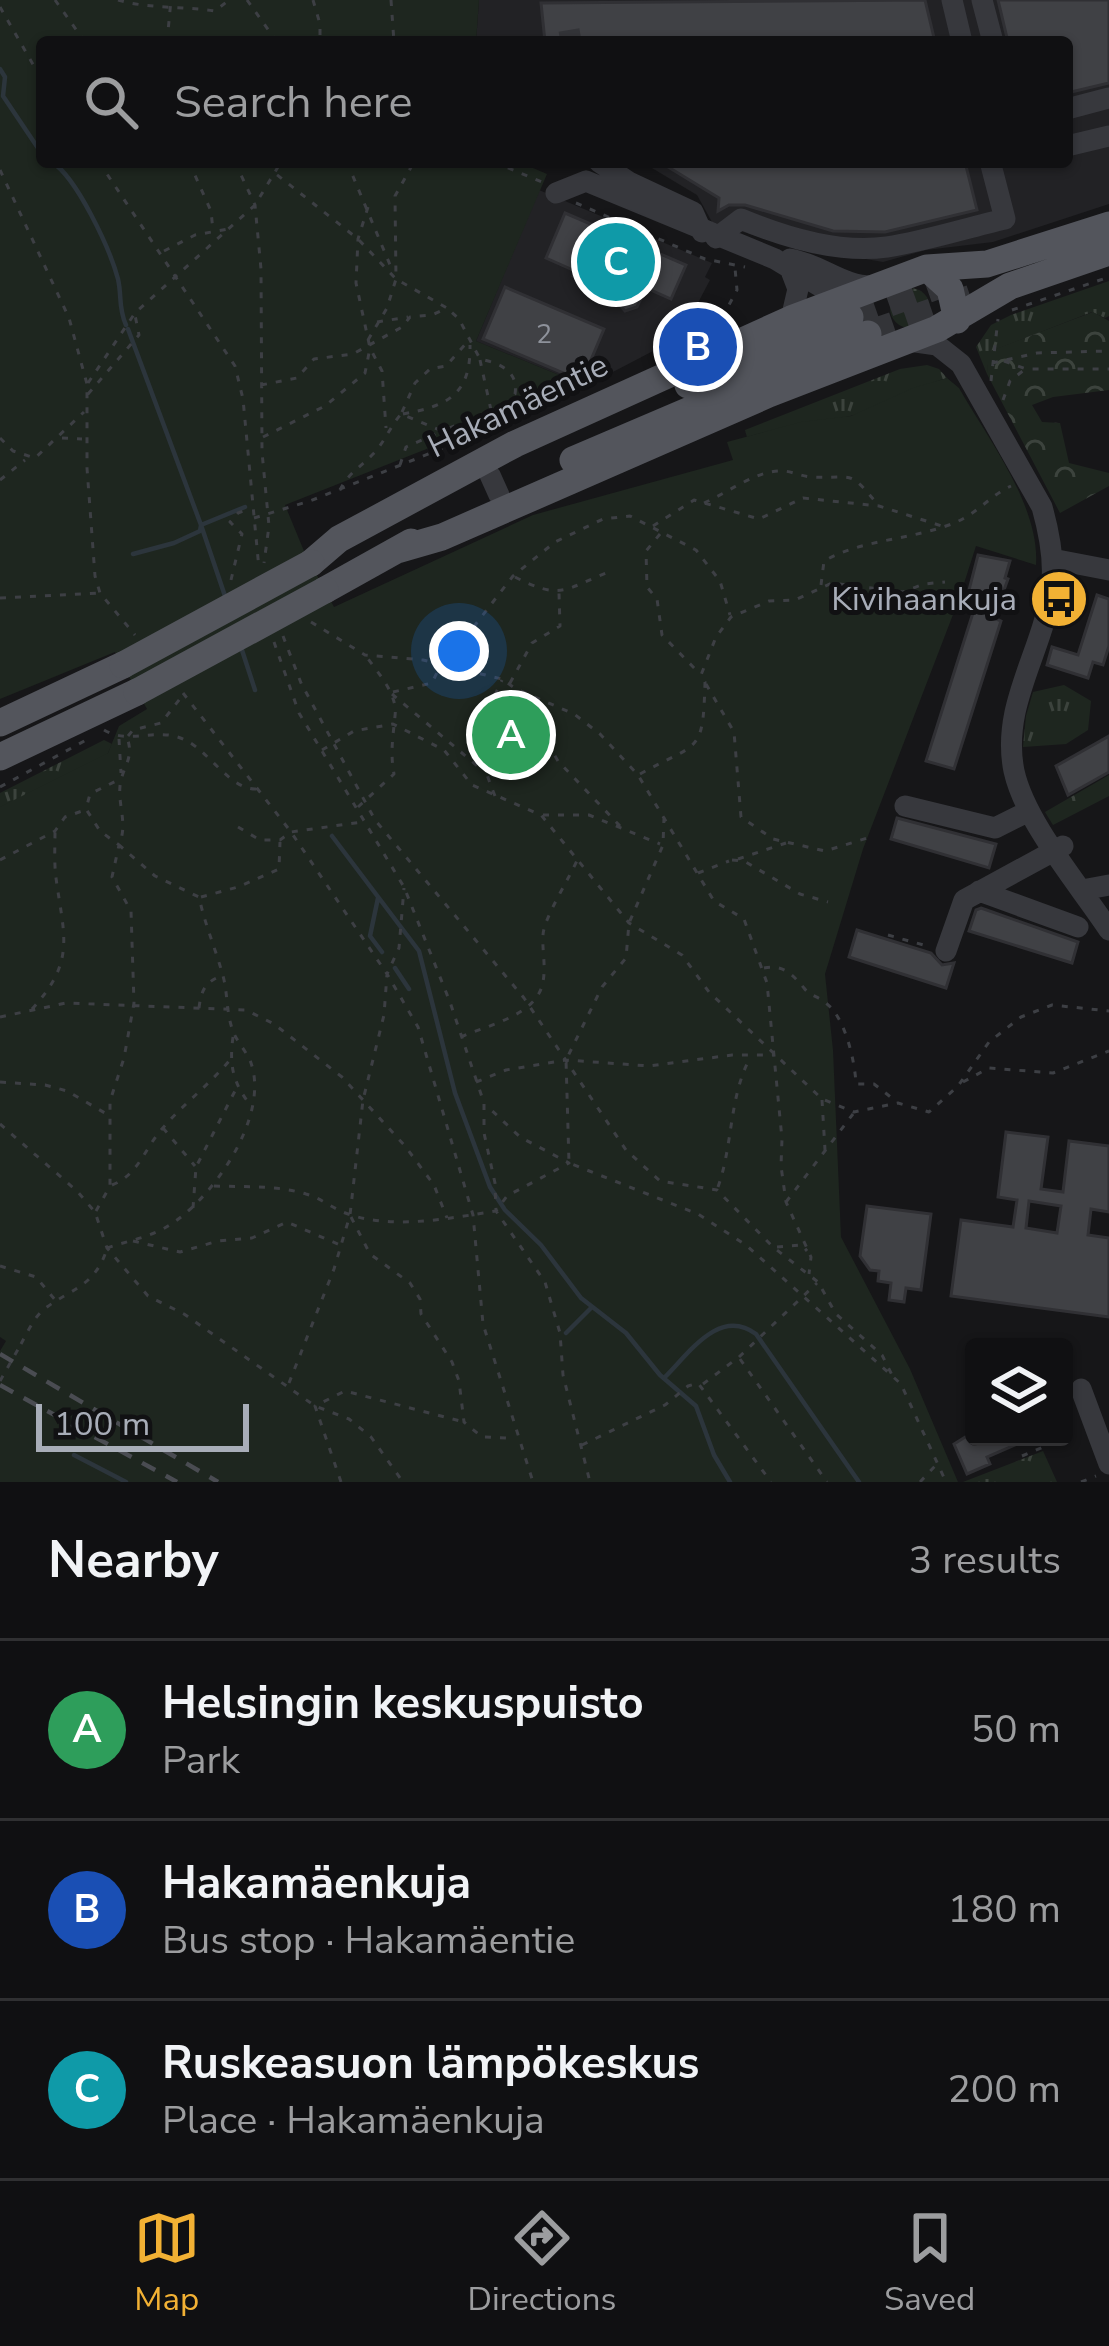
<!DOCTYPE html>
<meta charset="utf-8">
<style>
:root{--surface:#101012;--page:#19191b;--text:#f1f3f6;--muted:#9c9d9f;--line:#303032;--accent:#f2b134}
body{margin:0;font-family:"Nunito Sans",sans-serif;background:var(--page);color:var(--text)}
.controls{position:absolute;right:36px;bottom:36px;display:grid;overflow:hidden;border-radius:12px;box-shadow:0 3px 9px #0004}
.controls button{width:108px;height:108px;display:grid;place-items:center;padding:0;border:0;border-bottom:3px solid var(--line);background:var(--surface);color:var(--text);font:60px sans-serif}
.scale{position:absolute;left:36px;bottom:30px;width:213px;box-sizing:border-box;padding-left:12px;border:6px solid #a8adb8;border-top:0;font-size:33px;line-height:42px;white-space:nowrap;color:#a8adb8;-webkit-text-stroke:9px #111113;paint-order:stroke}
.you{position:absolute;left:459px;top:651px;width:42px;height:42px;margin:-30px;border:9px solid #fff;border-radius:50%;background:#1a73e8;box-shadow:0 0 0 18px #1a73e833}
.badge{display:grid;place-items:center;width:78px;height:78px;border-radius:50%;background:var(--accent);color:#fff;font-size:39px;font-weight:700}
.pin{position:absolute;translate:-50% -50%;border:6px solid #fff;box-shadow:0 3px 12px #0006}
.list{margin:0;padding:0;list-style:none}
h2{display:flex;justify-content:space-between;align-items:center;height:156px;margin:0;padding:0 48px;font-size:51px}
h2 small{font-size:39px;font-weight:400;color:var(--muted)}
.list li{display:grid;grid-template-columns:78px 1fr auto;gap:36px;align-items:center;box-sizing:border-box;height:180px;padding:0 48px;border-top:3px solid var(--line)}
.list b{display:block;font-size:45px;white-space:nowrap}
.list p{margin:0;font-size:39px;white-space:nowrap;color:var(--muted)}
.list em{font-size:39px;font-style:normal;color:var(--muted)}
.icon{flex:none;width:66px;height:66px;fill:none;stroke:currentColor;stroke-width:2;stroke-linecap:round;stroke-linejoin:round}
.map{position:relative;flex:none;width:1109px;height:1482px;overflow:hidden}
.search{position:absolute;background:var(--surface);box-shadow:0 3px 9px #0004;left:36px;right:36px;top:36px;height:132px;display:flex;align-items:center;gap:30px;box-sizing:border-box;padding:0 42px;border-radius:12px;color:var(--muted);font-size:45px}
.sheet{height:696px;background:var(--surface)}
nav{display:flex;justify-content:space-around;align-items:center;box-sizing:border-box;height:168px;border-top:3px solid var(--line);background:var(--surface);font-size:33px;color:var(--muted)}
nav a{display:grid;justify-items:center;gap:6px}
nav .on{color:var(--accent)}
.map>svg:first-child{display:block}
</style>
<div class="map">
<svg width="1109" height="1482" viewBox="0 0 1109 1482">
<defs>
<pattern id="grass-tufts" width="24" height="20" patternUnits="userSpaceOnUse" patternTransform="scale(3)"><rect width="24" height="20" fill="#1e261f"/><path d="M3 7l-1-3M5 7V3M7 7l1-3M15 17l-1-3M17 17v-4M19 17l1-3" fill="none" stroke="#3c433d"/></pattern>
<pattern id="forest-crowns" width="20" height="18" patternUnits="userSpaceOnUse" patternTransform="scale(3)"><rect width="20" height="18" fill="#1e261f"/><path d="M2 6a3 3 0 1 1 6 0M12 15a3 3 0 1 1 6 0" fill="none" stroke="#3c433d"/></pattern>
</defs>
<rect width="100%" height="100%" fill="#161618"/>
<path fill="#222225" d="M479,0H1109V204L993,242L926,250L883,262L785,245L712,222L697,195L642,162H1067V42H476Z
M539,190L712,263L705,277L710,280L680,337L586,386L476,341Z"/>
<path fill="url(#grass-tufts)" d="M1109,281V316L1105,318L1092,312L989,352L987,374L976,347L991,325L1011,315Z
M890 308a20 20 0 1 1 40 0a20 20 0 1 1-40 0Z
M927,365L939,369L947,378C915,387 881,409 850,416C816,424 781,426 747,437L745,430L900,369Z
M1064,685L1091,701L1088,730L1066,744L1023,747L1026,716L1033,692Z
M104,740L112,744L108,753L0,848V793Z
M1043,1451L1057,1482H963Z"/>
<path fill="url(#forest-crowns)" d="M1093,312L1109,321V390L1053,397L1032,405L1042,422L1060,423L1069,463L1109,473V486L1060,513L987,374L988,352Z
M1109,775V796L1053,825L1045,812Z"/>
<path fill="#1e261f" d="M0,0H479L476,42H42V162H519L547,174L476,341L586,386L285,505L304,551L334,607L533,515L733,460L727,442L801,422L851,416L913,388L947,378L959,388C988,439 1040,506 1036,565L976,546L959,599L863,849L825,974L833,1050L841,1237L910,1369L958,1482H0V1351L6,1341L0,1337V807L108,753L119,726L147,709L115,652L0,699Z"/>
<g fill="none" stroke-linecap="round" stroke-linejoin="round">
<path stroke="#2c353c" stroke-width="4.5" d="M0,69L5,77L3,96L42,154
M52,162C77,178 110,249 118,279C122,296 118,307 126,325
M128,329L201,525L245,507
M133,554L174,543L200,531L201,525L225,596
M240,644L255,690
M332,836L419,951L455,1093L490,1187L505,1210L541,1245L581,1298L626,1333L660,1375L696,1406L714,1455L730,1482
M378,898L370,936L382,952
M395,968L409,989
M566,1333L591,1308
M665,1377C690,1352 720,1307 756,1334L859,1482
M74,1455L126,1482"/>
</g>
<path fill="#404145" stroke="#303034" stroke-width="3" fill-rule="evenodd" d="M925,0L935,42H545L541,3Z
M998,0H1109V83L1067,93V42H1008Z
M660,162H965L977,210L885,232L833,231L745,205H729L718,211L719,198Z
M565,213L686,265L671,299L646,288L637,307L625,311L619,304L620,290L586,275L584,281L573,276L575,271L546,258Z
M505,287L604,329L582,381L483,339Z
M978,555L1010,561L1005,578L1008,579L994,618L1001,621L954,769L926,761L978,597L968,594Z
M1097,595L1109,599V646L1103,665L1093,662L1088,678L1047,665L1052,647L1078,655Z
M1109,736V772L1068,795L1056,766Z
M897,818L996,844L989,868L891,839Z
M981,908L1078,942L1072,963L969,931L976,910Z
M857,930L931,953L942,965L954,963L946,988L849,957Z
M1006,1132L1048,1137L1041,1189L1063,1192L1069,1141L1109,1146V1212L1091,1209L1088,1235L1109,1238V1317L951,1296L961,1220L1013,1227L1017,1200L998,1197ZM1029,1201L1061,1206L1057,1233L1026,1228Z
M867,1206L931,1214L921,1290L906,1288L904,1302L889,1300L891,1283L878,1281L879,1271L870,1270L860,1256Z
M970,1434L971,1437H1033L987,1457L990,1464L967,1474L954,1444Z"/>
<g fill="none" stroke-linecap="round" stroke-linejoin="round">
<path stroke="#333438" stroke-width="21" stroke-dasharray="21 10" stroke-linecap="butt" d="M569,30L571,42"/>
<path stroke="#333438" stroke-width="27" stroke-dasharray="27 14" stroke-linecap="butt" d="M850,317L962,277
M868,334L972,298"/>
<path stroke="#3d3f44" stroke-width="3" stroke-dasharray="6 9" stroke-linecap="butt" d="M55,0L85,42
M118,0C149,9 182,6 215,11L229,0
M247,0L277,42
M313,0L320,24V42
M391,0L394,42
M0,7L42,80
M167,42L171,0
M99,162L235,366L243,399L259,569
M189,162L211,211L213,231
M235,162L255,205L261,269L262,452L269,526L264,563
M347,162L393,272
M494,162L542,182
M0,170L69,318L87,384V468L95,576L100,593L135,635
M576,203L705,259L745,267
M368,207L358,239L356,283L370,348L382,371L386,428
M164,251L195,235L228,229
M1012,310L1109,277
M377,322L408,317
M715,331L737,290L735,268
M368,340L387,308L396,279L395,196L414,162
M480,360L491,410
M1004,361L1026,369H1109
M992,363L1037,353L1109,351
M991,381L998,319
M88,383L135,313L255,205L281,162
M261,385L297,378L314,359L353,354L402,327L410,317L432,315L447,308L396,279L358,239L271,170
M88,394L139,335L135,315
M1003,400L1010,381L1024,370
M402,412L415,383L430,369L446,366L469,340
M403,414C447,406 471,395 470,345
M263,437L325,406L365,373L370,348
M0,438L13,451L35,458L84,412
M62,438L82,439
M400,465L406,447L440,432
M0,480L25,460
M340,490C348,473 361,467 373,454C384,443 390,427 401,414L442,431L502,407L515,394C519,371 499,363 480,359L459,319L447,308
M704,503C729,492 758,469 784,471C794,472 803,477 813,477C854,479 848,468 878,505
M254,518L310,501L514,420
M653,526L694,500L759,519L803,498L879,506L945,527
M660,534L646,551L647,587L657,599L662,635L700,674
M515,577C561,601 565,589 611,571
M231,580L242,534L230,522L238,513L249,509
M821,585L824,561C861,540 906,540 946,526C977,516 987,497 1011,486
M0,598L100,593
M311,622L365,655L423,660L502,679L516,689L574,714L600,734L638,775L714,901L744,919L767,983L782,1139L781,1166L786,1202L811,1257L809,1274
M283,636L301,683L375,820L524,998L626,1150L660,1181L717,1190L773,1247L818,1282L836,1314L882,1355L892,1375
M274,642L299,713L404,887L450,1002L484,1103V1133L495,1183L496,1211L545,1282L560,1333L563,1375L590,1482
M464,668L462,642L513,576L555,542L603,519L630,516L696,550L720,581L730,615
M510,683L532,643L560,626L559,593
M706,684L734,732L741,817L773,839L825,851L874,836
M517,691L558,761L620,826
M393,692L432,683L441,664
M183,693L291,832L387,974L418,1027L473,1215L483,1324L533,1482
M392,694L481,769
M104,730C131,746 158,725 187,741C210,753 232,791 257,789
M128,736L133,730L161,723L183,695
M119,739L121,773
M322,750L354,731L393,724L444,750L472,785L541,815L629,923L682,955L709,992L822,1099L854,1112L898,1103L929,1112L958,1086L989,1042L1021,1017L1052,1005L1109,1011
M640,774C699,741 703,756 705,682L701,675L716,637L731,617L769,601L795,600L832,583L903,592L924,584L945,582
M0,787L88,739
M495,796C474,744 478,730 502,680
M358,807L394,774C390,753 393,737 395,716C398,694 378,673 366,656
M543,815H589L660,844
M664,817L663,845L629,923L626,958L602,987L566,1060L569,1163L698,1214L746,1245L901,1384L946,1482
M238,827L260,840H280L291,832L362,822
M738,859L786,843
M0,860L55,831L65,817L85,810
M732,860L744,861L800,894L828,902
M698,873L729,861
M201,897L238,887L279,869L280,842
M888,935L927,946
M764,968C783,964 792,974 804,988C810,996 820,997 827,1004C845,1018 855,1061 856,1084H874L897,1102
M199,1008C201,991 205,982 221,976
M32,1009C76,961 64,937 56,878C54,863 55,846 55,831
M0,1017L66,1003L246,1010L274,1024L342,1077L405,1146L434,1185L447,1218
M233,1037C229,1066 233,1083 251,1106
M461,1037C487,1025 537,1016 543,982C546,965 542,951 543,935C544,917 570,878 578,858
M0,1082L45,1085L67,1091L105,1113
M476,1082L506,1070L566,1060L649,1066L732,1055H773
M963,1082L989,1068L1053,1073L1109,1051
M822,1100L825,1150
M0,1124L77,1191L95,1212L107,1248L148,1296L184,1314L315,1406L349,1419L371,1437L403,1482
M163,1128L195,1166
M112,1185C138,1175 144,1150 161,1130C182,1105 208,1086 229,1061
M214,1186C245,1187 276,1185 306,1194C321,1198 333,1209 348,1214C392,1230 451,1218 496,1211L507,1196L569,1163L520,1137L486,1105
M718,1187C733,1145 729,1097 750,1058
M786,1202L853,1114
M193,1208L196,1167L237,1087
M96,1211L110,1186V1101L124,1058L134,1003L131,911L112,877L119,845L100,831L86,809L90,794L118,780
M351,1217L370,1254L410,1283L420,1299L421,1314L452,1362L459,1381L464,1422L482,1437L508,1438
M133,1241L180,1252L218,1241L252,1238L287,1222L340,1245
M777,1247L802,1245L807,1251
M107,1248C127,1241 151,1237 168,1226C212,1200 270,1117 251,1063C247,1052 237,1042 233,1031C226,1013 228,994 223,976C216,950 205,925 199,897L155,876L119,845C128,824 118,806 120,786C122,767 135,758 127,738
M0,1266L36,1277L56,1301
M21,1344C27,1333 34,1318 43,1310C71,1288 94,1288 107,1249
M740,1359L827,1482
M289,1383L334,1269L350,1215L363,1100L384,1015L387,974L399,948L404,888
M703,1384L739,1357L817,1283
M582,1445L665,1405L688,1386L698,1383L771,1482
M1022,1456L1076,1433
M341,1482L315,1406L345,1391L460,1421
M920,1482L935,1466
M1081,1482L1096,1476"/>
<path stroke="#37383d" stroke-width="21" d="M952,0L962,42
M982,0L993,42
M1067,109L1109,98
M1067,146L1109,136
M599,162L629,182L693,212L702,232
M586,181L775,259L841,299
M556,193L586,181
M716,238L741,219C784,237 838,254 887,247C926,241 966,228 1005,219L991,165
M790,259C821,264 843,287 873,286
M790,268L798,289L791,319
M909,341L937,345L961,364L1042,507C1049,532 1054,556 1052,581C1047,647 1000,702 1014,771C1025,822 1080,886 1109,930
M490,475L499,495
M1052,559L1109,570
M905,806L995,828L1029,811
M1082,890L1109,885
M979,891L1078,927
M946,951L964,900L1063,846
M1081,1389L1109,1464"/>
<path stroke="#53555c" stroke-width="27" d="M927,268L950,289L957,320
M688,385L850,317
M573,460L868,334
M397,550L442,537L769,394L937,329L1010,286L1109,252
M311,563L339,539L515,444L791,319L927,268L987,264L1109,225
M325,590L411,542
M0,723L123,665
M0,757L137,692"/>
<path stroke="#4a4c52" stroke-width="4.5" stroke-dasharray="15 12" stroke-linecap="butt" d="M0,1354L218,1482
M0,1385L177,1482"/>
<path stroke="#3d3f44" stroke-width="3" stroke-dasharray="6 9" stroke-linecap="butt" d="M0,1381L21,1344"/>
<path stroke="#53555c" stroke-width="27" d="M123,665L311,563
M137,692L325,590"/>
</g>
<defs>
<g id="bus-disc" transform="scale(3)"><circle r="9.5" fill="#f2b134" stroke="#111113"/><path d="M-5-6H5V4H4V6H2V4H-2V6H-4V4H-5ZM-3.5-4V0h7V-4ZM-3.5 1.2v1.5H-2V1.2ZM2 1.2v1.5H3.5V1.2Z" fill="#111"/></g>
</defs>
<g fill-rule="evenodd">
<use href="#bus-disc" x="1059" y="599"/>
</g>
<g text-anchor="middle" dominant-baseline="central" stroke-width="10" stroke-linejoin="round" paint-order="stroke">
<g font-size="27" fill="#8e929b">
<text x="544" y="334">2</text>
</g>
<g font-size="33" fill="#a8adb8" stroke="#111113">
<text transform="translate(518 406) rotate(-26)">Hakamäentie</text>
</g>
<g font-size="33" fill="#a8adb8" stroke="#111113" text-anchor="end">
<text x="1017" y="599">Kivihaankuja</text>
</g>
</g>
</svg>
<div class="controls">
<button><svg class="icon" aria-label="layers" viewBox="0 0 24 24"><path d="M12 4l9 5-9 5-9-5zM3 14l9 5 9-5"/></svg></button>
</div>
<div class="scale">100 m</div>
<div class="you"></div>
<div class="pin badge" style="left:511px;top:735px;background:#2e9e5b">A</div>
<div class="pin badge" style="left:698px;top:347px;background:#1a4fb4">B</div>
<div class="pin badge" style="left:616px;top:262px;background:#0f9aa8">C</div>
<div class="search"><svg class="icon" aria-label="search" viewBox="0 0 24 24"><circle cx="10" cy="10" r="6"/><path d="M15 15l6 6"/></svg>Search here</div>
</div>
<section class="sheet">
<h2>Nearby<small>3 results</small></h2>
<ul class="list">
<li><span class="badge" style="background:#2e9e5b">A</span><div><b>Helsingin keskuspuisto</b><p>Park</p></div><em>50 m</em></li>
<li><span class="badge" style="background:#1a4fb4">B</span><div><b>Hakamäenkuja</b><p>Bus stop · Hakamäentie</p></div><em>180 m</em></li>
<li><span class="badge" style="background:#0f9aa8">C</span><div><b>Ruskeasuon lämpökeskus</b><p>Place · Hakamäenkuja</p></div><em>200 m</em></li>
</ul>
</section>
<nav>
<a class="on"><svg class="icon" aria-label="map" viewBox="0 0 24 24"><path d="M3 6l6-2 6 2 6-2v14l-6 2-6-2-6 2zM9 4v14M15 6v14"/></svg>Map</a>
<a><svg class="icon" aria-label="directions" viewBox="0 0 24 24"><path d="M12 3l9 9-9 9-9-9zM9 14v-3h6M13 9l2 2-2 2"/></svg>Directions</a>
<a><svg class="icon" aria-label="saved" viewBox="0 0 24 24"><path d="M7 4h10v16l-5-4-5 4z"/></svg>Saved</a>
</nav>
